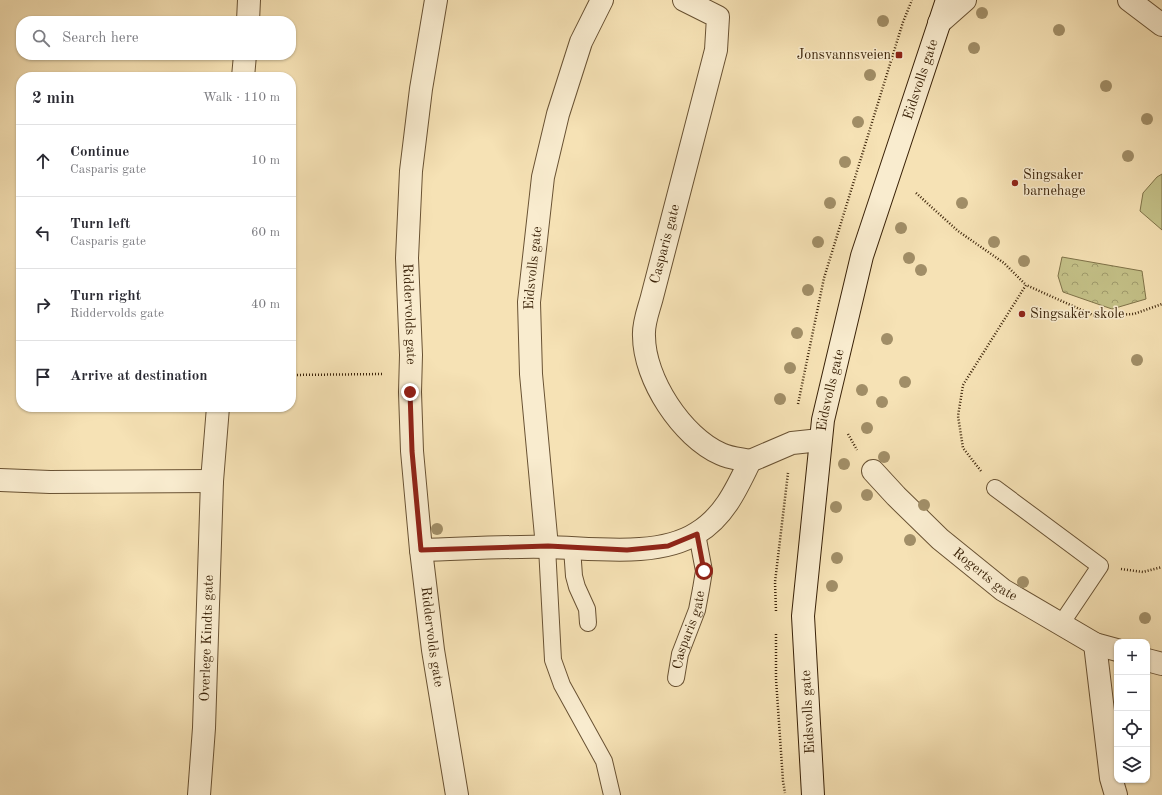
<!DOCTYPE html>
<meta charset="utf-8">
<style>
:root{--surface:#fff;--page:#f2f2f3;--text:#2b2b33;--muted:#7c7c81;--line:#e1e1e2}
body{margin:0;font-family:"Old Standard TT",serif;background:var(--page);color:var(--text)}
.controls{position:absolute;right:12px;bottom:12px;display:grid;overflow:hidden;border-radius:8px;box-shadow:0 1px 3px #0004}
.controls button{width:36px;height:36px;display:grid;place-items:center;padding:0;border:0;border-bottom:1px solid var(--line);background:var(--surface);color:var(--text);font:20px sans-serif}
.stop{position:absolute;width:12px;height:12px;margin:-9px;border:3px solid #8f2418;border-radius:50%;background:#fff}
.stop.end{background:#8f2418;border-color:#fff;box-shadow:0 1px 4px #0008}
.list{margin:0;padding:0;list-style:none}
h2{display:flex;justify-content:space-between;align-items:center;height:52px;margin:0;padding:0 16px;font-size:17px}
h2 small{font-size:13px;font-weight:400;color:var(--muted)}
.list li{display:grid;grid-template-columns:26px 1fr auto;gap:12px;align-items:center;box-sizing:border-box;height:72px;padding:0 16px;border-top:1px solid var(--line)}
.list b{display:block;font-size:15px;white-space:nowrap}
.list p{margin:0;font-size:13px;white-space:nowrap;color:var(--muted)}
.list em{font-size:13px;font-style:normal;color:var(--muted)}
.icon{flex:none;width:22px;height:22px;fill:none;stroke:currentColor;stroke-width:2;stroke-linecap:round;stroke-linejoin:round}
.map{position:relative;flex:none;width:1162px;height:795px;overflow:hidden}
.search{position:absolute;background:var(--surface);box-shadow:0 1px 3px #0004;left:16px;top:16px;width:280px;height:44px;display:flex;align-items:center;gap:10px;box-sizing:border-box;padding:0 14px;border-radius:16px;color:var(--muted);font-size:15px}
.panel{position:absolute;background:var(--surface);box-shadow:0 1px 3px #0004;left:16px;top:72px;width:280px;height:340px;border-radius:16px}
.map>svg:first-child{display:block}
</style>
<div class="map">
<svg width="1162" height="795" viewBox="0 0 1162 795">
<defs>
<pattern id="forest-crowns" width="20" height="18" patternUnits="userSpaceOnUse"><rect width="20" height="18" fill="#c4c188"/><path d="M2 6a3 3 0 1 1 6 0M12 15a3 3 0 1 1 6 0" fill="none" stroke="#a09c6d"/></pattern>
</defs>
<rect width="100%" height="100%" fill="#f6e2b5"/>
<filter id="stains"><feTurbulence type="fractalNoise" baseFrequency=".005" numOctaves="4"/><feColorMatrix values="0 0 0 0 .2 0 0 0 0 .09 0 0 0 0 .02 0 0 0 .5 -.17"/></filter>
<radialGradient id="worn" r=".72"><stop offset=".6" stop-color="#630" stop-opacity="0"/><stop offset="1" stop-color="#630" stop-opacity=".3"/></radialGradient>
<path fill="url(#forest-crowns)" stroke="#7f7248" d="M1062,257L1142,271L1146,299L1112,309L1063,292L1058,276Z"/>
<path fill="#c4c188" stroke="#7f7248" d="M1162,174V230L1140,211L1143,193L1157,177Z"/>
<g fill="none" stroke-linecap="round" stroke-linejoin="round">
<g stroke="#695233" stroke-width="18">
<g id="service">
<path d="M995,488L1100,566L1061,624"/>
<path d="M547,547L553,660L562,685L604,761L612,795"/>
<path d="M572,548L574,576L577,587L587,609L588,623"/>
<path id="s1" d="M676,678L680,654L697,610L701,589L704,571L697,534"/>
</g>
</g>
<g stroke="#695233" stroke-width="24">
<g id="minor">
<path id="s2" d="M436,0L421,89L411,171L407,258L411,355L410,392L412,451L421,550L433,650L457,795"/>
<path d="M684,0L718,17L716,50L652,297C649,309 643,323 644,336C644,379 682,437 721,454C729,458 741,459 750,461"/>
<path d="M248,21L249,0"/>
<path d="M243,77L245,55"/>
<path id="s3" d="M873,471L896,496L940,539L1003,590L1095,644L1117,650"/>
<path d="M0,480L50,482L212,481"/>
<path id="s4" d="M547,547L531,374L529,302L543,177L558,114L581,42L602,0"/>
<path d="M421,550C463,549 506,546 548,547C593,548 658,558 697,533C724,517 737,488 750,461L792,443L820,440"/>
<path d="M1095,644L1111,778L1116,795"/>
<path d="M1147,660L1162,664"/>
<path id="s5" d="M199,795L204,728L212,481L218,407"/>
</g>
</g>
<g stroke="#695233" stroke-width="24">
<path id="tertiary" d="M1129,0L1162,25
M939,23L965,0"/>
</g>
<g stroke="#3a2208" stroke-width="24">
<g id="secondary">
<path id="s6" d="M813,795L803,616L823,420L862,256L947,0"/>
</g>
</g>
<path stroke="#3a2208" stroke-width="2.5" stroke-dasharray="1 2" stroke-linecap="butt" d="M916,193L958,231L1004,263L1026,285
M291,375L384,374
M798,404L824,278L903,22L912,0
M848,434L857,450
M981,471L963,448L958,416L963,385L1026,285L1095,316L1134,314L1162,304
M1121,569L1143,572L1162,567
M776,611L775,582L788,473
M776,634V679L783,781L785,793"/>
<use href="#service" stroke="#f9eccf" stroke-width="16"/>
<use href="#minor" stroke="#f9eccf" stroke-width="22"/>
<use href="#tertiary" stroke="#f9eccf" stroke-width="22"/>
<use href="#secondary" stroke="#f9eccf" stroke-width="22"/>
</g>
<g fill="#a18e67">
<circle cx="982" cy="13" r="6"/>
<circle cx="883" cy="21" r="6"/>
<circle cx="1059" cy="30" r="6"/>
<circle cx="974" cy="48" r="6"/>
<circle cx="870" cy="75" r="6"/>
<circle cx="1106" cy="86" r="6"/>
<circle cx="1147" cy="119" r="6"/>
<circle cx="858" cy="122" r="6"/>
<circle cx="1128" cy="156" r="6"/>
<circle cx="845" cy="162" r="6"/>
<circle cx="830" cy="203" r="6"/>
<circle cx="962" cy="203" r="6"/>
<circle cx="901" cy="228" r="6"/>
<circle cx="818" cy="242" r="6"/>
<circle cx="994" cy="242" r="6"/>
<circle cx="909" cy="258" r="6"/>
<circle cx="1024" cy="261" r="6"/>
<circle cx="921" cy="270" r="6"/>
<circle cx="808" cy="290" r="6"/>
<circle cx="797" cy="333" r="6"/>
<circle cx="887" cy="339" r="6"/>
<circle cx="1137" cy="360" r="6"/>
<circle cx="790" cy="368" r="6"/>
<circle cx="905" cy="382" r="6"/>
<circle cx="862" cy="390" r="6"/>
<circle cx="780" cy="399" r="6"/>
<circle cx="882" cy="402" r="6"/>
<circle cx="867" cy="428" r="6"/>
<circle cx="884" cy="457" r="6"/>
<circle cx="844" cy="464" r="6"/>
<circle cx="867" cy="495" r="6"/>
<circle cx="924" cy="505" r="6"/>
<circle cx="836" cy="507" r="6"/>
<circle cx="437" cy="529" r="6"/>
<circle cx="910" cy="540" r="6"/>
<circle cx="837" cy="558" r="6"/>
<circle cx="1023" cy="582" r="6"/>
<circle cx="832" cy="586" r="6"/>
<circle cx="1145" cy="618" r="6"/>
</g>
<g fill="none" stroke-linecap="round" stroke-linejoin="round">
<path stroke="#8f2418" stroke-width="5" d="M410,392L412,451L421,550L548,546L627,550L668,546L697,534L704,571"/>
</g>
<g fill="#8f2418" stroke="#f9eccf" stroke-width="1.5">
<rect x="895" y="51" width="8" height="8" rx="2"/>
<circle cx="1015" cy="183" r="4"/>
<circle cx="1022" cy="314" r="4"/>
</g>
<g text-anchor="middle" dominant-baseline="central" stroke-width="3" stroke-linejoin="round" paint-order="stroke">
<g font-size="14" fill="#3a2208" stroke="#f9eccf" text-anchor="start">
<text x="891" y="55" text-anchor="end">Jonsvannsveien</text>
<text x="1023" y="175">Singsaker<tspan x="1023" dy="16">barnehage</tspan></text>
<text x="1030" y="314">Singsaker skole</text>
</g>
<g font-size="14" fill="#3a2208" stroke="#f9eccf">
<text stroke="none"><textPath href="#s6" startOffset="731">Eidsvolls gate</textPath></text>
<text transform="translate(665 244) rotate(-75)">Casparis gate</text>
<text stroke="none"><textPath href="#s4" startOffset="280">Eidsvolls gate</textPath></text>
<text stroke="none"><textPath href="#s2" startOffset="316">Riddervolds gate</textPath></text>
<text stroke="none"><textPath href="#s6" startOffset="407">Eidsvolls gate</textPath></text>
<text stroke="none"><textPath href="#s3" startOffset="153">Rogerts gate</textPath></text>
<text stroke="none"><textPath href="#s1" startOffset="50">Casparis gate</textPath></text>
<text stroke="none"><textPath href="#s2" startOffset="640">Riddervolds gate</textPath></text>
<text stroke="none"><textPath href="#s5" startOffset="157">Overlege Kindts gate</textPath></text>
<text transform="translate(808 712) rotate(-93)">Eidsvolls gate</text>
</g>
</g>
<rect width="100%" height="100%" filter="url(#stains)"/>
<rect width="100%" height="100%" fill="url(#worn)"/>
</svg>
<div class="controls">
<button>+</button>
<button>−</button>
<button><svg class="icon" aria-label="locate" viewBox="0 0 24 24"><circle cx="12" cy="12" r="6"/><path d="M12 2v4M12 18v4M2 12h4M18 12h4"/></svg></button>
<button><svg class="icon" aria-label="layers" viewBox="0 0 24 24"><path d="M12 4l9 5-9 5-9-5zM3 14l9 5 9-5"/></svg></button>
</div>
<div class="stop" style="left:704px;top:571px"></div>
<div class="stop end" style="left:410px;top:392px"></div>
<div class="search"><svg class="icon" aria-label="search" viewBox="0 0 24 24"><circle cx="10" cy="10" r="6"/><path d="M15 15l6 6"/></svg>Search here</div>
<section class="panel">
<h2>2 min<small>Walk · 110 m</small></h2>
<ul class="list">
<li><svg class="icon" aria-label="ahead" viewBox="0 0 24 24"><path d="M12 20V5M6 11l6-6 6 6"/></svg><div><b>Continue</b><p>Casparis gate</p></div><em>10 m</em></li>
<li><svg class="icon" aria-label="left" viewBox="0 0 24 24"><path d="M17 20v-9H6M10 6l-5 5 5 5"/></svg><div><b>Turn left</b><p>Casparis gate</p></div><em>60 m</em></li>
<li><svg class="icon" aria-label="right" viewBox="0 0 24 24"><path d="M7 20v-9h11M14 6l5 5-5 5"/></svg><div><b>Turn right</b><p>Riddervolds gate</p></div><em>40 m</em></li>
<li><svg class="icon" aria-label="arrive" viewBox="0 0 24 24"><path d="M6 21V4h12l-3 4 3 4H6"/></svg><div><b>Arrive at destination</b></div></li>
</ul>
</section>
</div>
